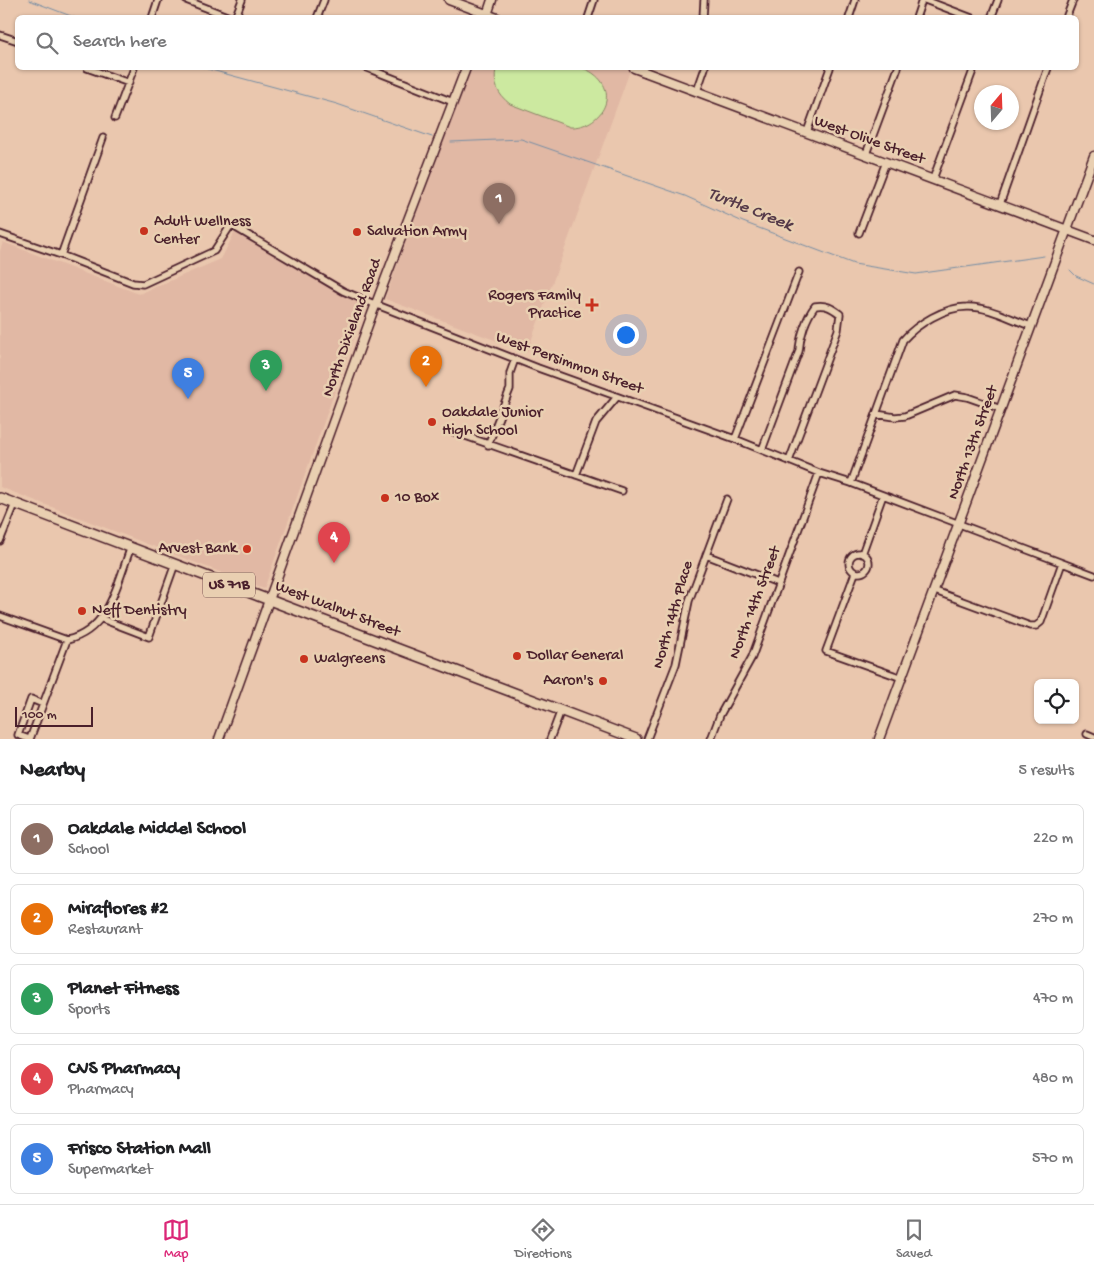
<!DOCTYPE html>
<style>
:root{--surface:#fff;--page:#f2f2f2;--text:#202124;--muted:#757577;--line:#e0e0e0;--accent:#db2777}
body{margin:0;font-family:"Gochi Hand",sans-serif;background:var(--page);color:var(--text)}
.controls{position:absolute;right:15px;bottom:15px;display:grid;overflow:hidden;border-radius:8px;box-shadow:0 1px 4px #0004}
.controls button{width:45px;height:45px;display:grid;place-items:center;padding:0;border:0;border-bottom:1px solid var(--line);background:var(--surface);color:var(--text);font:25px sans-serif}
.compass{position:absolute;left:974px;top:85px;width:45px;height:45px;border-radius:50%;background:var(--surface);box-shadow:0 1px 4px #0004;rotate:19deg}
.scale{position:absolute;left:15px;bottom:12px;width:78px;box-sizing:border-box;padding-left:5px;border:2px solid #4a1f2b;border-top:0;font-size:14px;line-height:18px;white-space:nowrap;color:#4a1f2b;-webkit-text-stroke:4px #e9cfb1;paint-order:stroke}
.you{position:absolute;left:625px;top:334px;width:18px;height:18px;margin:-12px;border:4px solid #fff;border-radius:50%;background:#1a73e8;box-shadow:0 0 0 8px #1a73e833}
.badge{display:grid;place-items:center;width:32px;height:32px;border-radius:50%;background:var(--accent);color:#fff;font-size:16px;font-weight:700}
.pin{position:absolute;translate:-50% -41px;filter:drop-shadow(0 1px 2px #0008)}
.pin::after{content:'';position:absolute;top:26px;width:18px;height:15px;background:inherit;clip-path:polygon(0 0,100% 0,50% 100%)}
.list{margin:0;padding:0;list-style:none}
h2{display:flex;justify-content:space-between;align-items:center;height:65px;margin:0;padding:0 20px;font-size:21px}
h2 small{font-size:16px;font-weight:400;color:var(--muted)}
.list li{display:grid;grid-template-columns:32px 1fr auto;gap:15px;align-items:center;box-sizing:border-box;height:70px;margin:0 10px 10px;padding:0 10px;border:1px solid var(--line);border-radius:8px}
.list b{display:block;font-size:19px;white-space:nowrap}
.list p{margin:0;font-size:16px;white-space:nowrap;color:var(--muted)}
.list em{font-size:16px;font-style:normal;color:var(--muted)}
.icon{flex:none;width:28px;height:28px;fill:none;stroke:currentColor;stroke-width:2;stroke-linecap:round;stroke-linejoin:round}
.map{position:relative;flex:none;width:1094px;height:739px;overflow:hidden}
.search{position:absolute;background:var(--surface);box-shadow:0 1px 4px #0004;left:15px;right:15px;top:15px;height:55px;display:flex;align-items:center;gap:12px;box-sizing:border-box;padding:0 18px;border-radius:8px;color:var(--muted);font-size:19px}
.sheet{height:465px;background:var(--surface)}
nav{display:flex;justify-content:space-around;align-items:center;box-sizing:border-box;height:70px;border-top:1px solid var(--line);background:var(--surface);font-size:14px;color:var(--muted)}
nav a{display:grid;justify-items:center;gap:2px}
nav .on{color:var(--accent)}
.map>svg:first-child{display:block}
</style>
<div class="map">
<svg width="1094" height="739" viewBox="0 0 1094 739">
<rect width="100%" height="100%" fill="#eac7ae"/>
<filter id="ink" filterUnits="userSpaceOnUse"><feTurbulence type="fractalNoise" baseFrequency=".02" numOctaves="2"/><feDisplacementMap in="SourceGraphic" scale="10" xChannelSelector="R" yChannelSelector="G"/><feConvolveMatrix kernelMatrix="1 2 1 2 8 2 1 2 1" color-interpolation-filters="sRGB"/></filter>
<g filter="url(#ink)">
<path fill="#e1b8a4" d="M468,68H631L527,352L385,299Z
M235,232L365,307L264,589L0,487V251L3,242L139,294L221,259Z"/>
<path fill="#cce9a0" stroke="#8b8466" d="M496,69C507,65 566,65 580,68C584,68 590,71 594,74C621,94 600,128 570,127L510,104C498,95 493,84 496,69Z"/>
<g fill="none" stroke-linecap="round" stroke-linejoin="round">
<path stroke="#758da4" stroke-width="1" d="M29,0L76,18
M204,68L337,104L432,137
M451,142L521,139L685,196L743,222L854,264L916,274L1044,256
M1070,270L1076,276L1094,284"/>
<g stroke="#4a1f2b" stroke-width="9">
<path id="street" d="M186,0L232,18
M925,0L972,18
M152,18L158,0
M235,18L242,0
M317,18L324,0
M588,18L594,0
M703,18L704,0
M849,18L855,0
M916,18L922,0
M991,18L998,0
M1066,18L1073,0
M0,35L18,41
M87,68L129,83
M367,68L453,102
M697,91L705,68
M115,118L134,68
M807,132L830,68
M866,154L898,68
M933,179L974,68
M1000,204L1048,68
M859,233L886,162
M0,234L61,255L103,138
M61,255L133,283L143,284L214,251L231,225L343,291L367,301L538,368L735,439L819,473L851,483L1094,575
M876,414L895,417L905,416L955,395L967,397L1001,409
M454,432L622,491
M735,439L799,272
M488,445L510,389V373L515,359
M762,450L799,351C800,336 806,318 815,306C826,304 832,308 840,314L838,330L789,461
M576,475L596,422L617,397
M851,483L903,340C917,324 945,307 967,307C988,306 1012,320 1031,326
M0,541L15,504
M849 563a10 10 0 1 1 20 0a10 10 0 1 1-20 0Z
M862,554L883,495
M706,555L778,583
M855,573L826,651L902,678
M935,591L1030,626H1036L1041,622L1062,563
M0,616L67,640
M102,619L149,637L175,564
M67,640C110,630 117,583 131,547
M1087,734L1094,737
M29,739L18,735L31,699L43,704
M30,739L67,640
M550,739L561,710
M647,739L676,664L689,601L727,499
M711,739L720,715L752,657L819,473"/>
</g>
<g stroke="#4a1f2b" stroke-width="11">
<path id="secondary" d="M449,0L497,18
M486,18L492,0
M634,68L1094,240
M219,739L372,314L466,68
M879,739L1094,156"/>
</g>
<g stroke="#4a1f2b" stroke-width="12">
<path id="primary" d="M0,498L636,739"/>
</g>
<use href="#street" stroke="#e9cfb1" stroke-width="5.5"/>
<use href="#secondary" stroke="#e9cfb1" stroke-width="8"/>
<use href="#primary" stroke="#e9cfb1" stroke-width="9"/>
</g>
</g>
<g fill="#c8321e" stroke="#e9cfb1" stroke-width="2">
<circle cx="144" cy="231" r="5"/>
<circle cx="357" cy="232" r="5"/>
<path d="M589.5 297.5h5v5h5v5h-5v5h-5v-5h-5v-5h5z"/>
<circle cx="432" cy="422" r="5"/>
<circle cx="385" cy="498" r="5"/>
<circle cx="247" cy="549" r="5"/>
<circle cx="82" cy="611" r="5"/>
<circle cx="517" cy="656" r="5"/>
<circle cx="304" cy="659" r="5"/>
<circle cx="603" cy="681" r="5"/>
</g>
<g text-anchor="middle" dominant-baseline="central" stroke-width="5" stroke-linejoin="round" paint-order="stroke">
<rect fill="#e9cfb1" stroke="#7a5453" stroke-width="1" x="203" y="572.5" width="52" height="25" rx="4"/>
<g font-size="15" font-weight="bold" fill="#4a1f2b">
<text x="229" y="585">US 71B</text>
</g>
<g font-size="16" fill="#4a1f2b" stroke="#e9cfb1">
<text transform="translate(869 141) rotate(20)">West Olive Street</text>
<text transform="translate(353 328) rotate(-70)">North Dixieland Road</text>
<text transform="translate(569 364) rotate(20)">West Persimmon Street</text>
<text transform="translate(974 443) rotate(-70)">North 13th Street</text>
<text transform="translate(756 603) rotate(-69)">North 14th Street</text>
<text transform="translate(337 610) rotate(21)">West Walnut Street</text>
<text transform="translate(674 615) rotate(-74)">North 14th Place</text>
</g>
<g font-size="16" fill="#4a1f2b" stroke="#e9cfb1" text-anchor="start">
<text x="154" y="222">Adult Wellness<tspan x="154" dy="18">Center</tspan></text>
<text x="367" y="232">Salvation Army</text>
<text x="581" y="296" text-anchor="end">Rogers Family<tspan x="581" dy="18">Practice</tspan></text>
<text x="442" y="413">Oakdale Junior<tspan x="442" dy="18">High School</tspan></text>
<text x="395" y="498">10 Box</text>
<text x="237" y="549" text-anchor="end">Arvest Bank</text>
<text x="92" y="611">Neff Dentistry</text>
<text x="527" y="656">Dollar General</text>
<text x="314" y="659">Walgreens</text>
<text x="593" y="681" text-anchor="end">Aaron's</text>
</g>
<g font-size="18" font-style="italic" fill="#553a49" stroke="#e9cfb1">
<text transform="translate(750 210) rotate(22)">Turtle Creek</text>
</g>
</g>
</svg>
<div class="controls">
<button><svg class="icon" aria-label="locate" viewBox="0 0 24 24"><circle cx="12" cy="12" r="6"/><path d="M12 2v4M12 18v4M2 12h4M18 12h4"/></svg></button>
</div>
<svg class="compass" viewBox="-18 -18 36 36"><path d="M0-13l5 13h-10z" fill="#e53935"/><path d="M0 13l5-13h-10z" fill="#757577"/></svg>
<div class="scale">100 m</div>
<div class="you"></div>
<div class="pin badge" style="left:499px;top:224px;background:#8d6e63">1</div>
<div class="pin badge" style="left:426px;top:387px;background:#e8710a">2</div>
<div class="pin badge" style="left:266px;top:391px;background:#2e9e5b">3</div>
<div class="pin badge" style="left:334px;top:563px;background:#e0444e">4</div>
<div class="pin badge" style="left:188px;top:399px;background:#3f7fe0">5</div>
<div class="search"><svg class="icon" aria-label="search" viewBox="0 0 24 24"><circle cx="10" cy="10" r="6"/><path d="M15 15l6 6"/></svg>Search here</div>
</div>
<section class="sheet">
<h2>Nearby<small>5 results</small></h2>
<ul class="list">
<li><span class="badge" style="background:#8d6e63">1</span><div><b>Oakdale Middel School</b><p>School</p></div><em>220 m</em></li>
<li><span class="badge" style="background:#e8710a">2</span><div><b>Miraflores #2</b><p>Restaurant</p></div><em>270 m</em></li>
<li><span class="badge" style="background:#2e9e5b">3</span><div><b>Planet Fitness</b><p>Sports</p></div><em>470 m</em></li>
<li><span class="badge" style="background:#e0444e">4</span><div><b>CVS Pharmacy</b><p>Pharmacy</p></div><em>480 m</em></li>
<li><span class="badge" style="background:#3f7fe0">5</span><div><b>Frisco Station Mall</b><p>Supermarket</p></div><em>570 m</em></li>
</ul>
</section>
<nav>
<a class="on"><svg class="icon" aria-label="map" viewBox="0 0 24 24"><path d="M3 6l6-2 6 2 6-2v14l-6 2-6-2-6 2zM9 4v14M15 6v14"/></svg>Map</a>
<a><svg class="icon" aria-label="directions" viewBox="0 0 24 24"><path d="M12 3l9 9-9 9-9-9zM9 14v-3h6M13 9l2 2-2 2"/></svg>Directions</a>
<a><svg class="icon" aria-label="saved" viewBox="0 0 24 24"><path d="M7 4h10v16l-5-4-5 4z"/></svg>Saved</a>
</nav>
